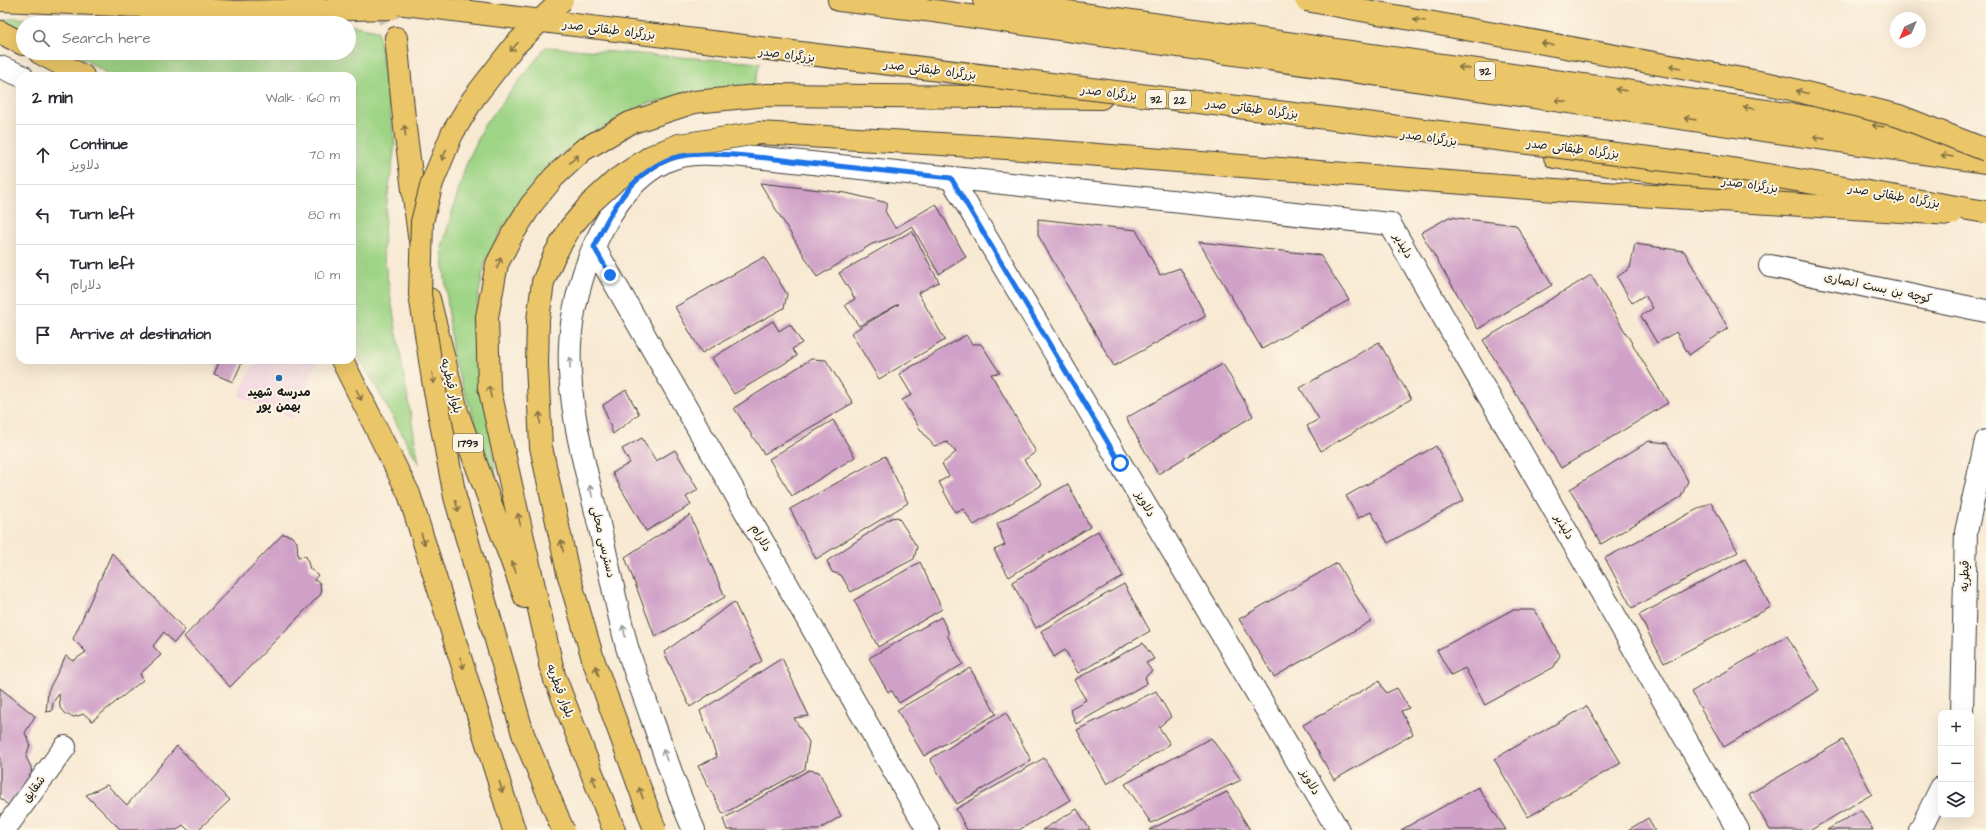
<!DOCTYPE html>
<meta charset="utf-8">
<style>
:root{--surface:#fff;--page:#f2f2f3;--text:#2b2b33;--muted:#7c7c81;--line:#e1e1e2}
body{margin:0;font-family:"Architects Daughter","Playpen Sans Arabic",sans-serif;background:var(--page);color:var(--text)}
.controls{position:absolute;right:12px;bottom:12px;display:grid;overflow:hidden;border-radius:8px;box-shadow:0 4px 16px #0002}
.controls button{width:36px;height:36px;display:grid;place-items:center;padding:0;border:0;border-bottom:1px solid var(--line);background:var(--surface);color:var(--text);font:20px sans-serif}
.compass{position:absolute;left:1890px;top:12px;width:36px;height:36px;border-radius:50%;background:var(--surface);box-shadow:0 4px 16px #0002;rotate:224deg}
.stop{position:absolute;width:12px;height:12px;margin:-9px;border:3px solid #1a73e8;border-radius:50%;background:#fff}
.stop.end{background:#1a73e8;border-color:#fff;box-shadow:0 1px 4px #0008}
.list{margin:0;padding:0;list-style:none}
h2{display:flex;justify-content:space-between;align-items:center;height:52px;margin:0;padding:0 16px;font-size:17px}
h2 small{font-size:13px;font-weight:400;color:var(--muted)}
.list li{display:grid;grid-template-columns:26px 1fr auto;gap:12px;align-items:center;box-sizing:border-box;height:60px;padding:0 16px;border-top:1px solid var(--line)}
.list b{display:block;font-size:15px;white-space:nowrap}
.list p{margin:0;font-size:13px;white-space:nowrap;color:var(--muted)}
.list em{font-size:13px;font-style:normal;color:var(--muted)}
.icon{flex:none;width:22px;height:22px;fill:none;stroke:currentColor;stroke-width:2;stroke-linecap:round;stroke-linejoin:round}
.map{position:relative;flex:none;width:1986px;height:830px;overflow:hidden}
.search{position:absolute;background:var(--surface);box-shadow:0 4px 16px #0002;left:16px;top:16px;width:340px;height:44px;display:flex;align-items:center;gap:10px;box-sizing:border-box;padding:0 14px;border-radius:22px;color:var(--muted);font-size:15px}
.panel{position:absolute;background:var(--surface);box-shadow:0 4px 16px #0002;left:16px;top:72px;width:340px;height:292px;border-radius:12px}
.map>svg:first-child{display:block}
</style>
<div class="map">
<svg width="1986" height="830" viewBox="0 0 1986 830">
<rect width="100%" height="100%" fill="#fcf5e5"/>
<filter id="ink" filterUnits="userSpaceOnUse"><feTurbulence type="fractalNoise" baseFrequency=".025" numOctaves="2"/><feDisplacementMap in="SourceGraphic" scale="8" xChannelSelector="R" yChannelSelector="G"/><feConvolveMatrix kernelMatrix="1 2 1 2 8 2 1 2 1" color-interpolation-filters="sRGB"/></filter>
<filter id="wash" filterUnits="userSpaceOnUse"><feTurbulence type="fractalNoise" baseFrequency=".012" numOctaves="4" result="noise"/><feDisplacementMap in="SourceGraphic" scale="16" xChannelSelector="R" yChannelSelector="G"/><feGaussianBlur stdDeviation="0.9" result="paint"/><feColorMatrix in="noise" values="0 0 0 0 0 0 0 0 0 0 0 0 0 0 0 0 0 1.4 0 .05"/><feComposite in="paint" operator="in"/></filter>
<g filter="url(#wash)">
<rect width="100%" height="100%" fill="#f8e9d3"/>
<path fill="#f2cfe1" d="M255,360H318L293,419L239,396Z"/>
<path fill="#9ed485" stroke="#5d7850" d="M14,18L102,23H23V32L0,27V21Z
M349,25L378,30L395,144L385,217L383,252L419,464L352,344V76H111L74,53H349Z
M546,47L760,63L754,86L646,104L601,129L558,156L530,187L502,229L485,262L477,304L497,486L453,358L442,247L466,165L485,124Z"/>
<g id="blocks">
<path fill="#d0a1c8" d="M760,183L846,193L888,203L885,211L895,228L936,204L966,257L939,274L912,226L894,237L872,244L817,277Z
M1449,217L1516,225L1552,285L1478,329L1421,233Z
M1038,219L1136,230L1160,275L1180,268L1206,316L1114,366L1038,235Z
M912,231L939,282L918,293L945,340L879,379L851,333L899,304L859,326L845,305L855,299L839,273Z
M1199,242L1320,255L1349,300L1262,349Z
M1635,244L1684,251L1728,328L1689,355L1676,332L1657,343L1641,316L1653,308L1645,295L1632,303L1617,277L1630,268Z
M764,257L787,294L784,308L702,353L675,307Z
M1591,275L1668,403L1561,468L1483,340Z
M773,321L779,331L790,324L802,343L792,349L797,356L734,394L712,358Z
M966,335L972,344H981L1000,373L991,374L1036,452L1024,460L1042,485L974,525L963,509L955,512L939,482L949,476L942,464L956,452L947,442L934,446L920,429L902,400L912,395L899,374Z
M1379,342L1411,399L1321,451L1307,426L1319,419L1300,388Z
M811,359L826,360L853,403L764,454L734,408Z
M220,360H243L233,382L214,374Z
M1223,364L1253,416L1158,474L1126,418Z
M626,390L639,414L613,434L603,405Z
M833,420L855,457L792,496L769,459Z
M642,438L656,461L675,450L698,490L686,497L691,505L646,531L612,473L630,463L622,449Z
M1649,441L1667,443L1688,481L1681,497L1601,544L1570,489Z
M1436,446L1464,500L1388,543L1371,512L1358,518L1346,496Z
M885,456L908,503L816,559L790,509Z
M1068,484L1090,527L1009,577L994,550L1005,545L997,524Z
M1711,502L1738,552L1632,608L1605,558Z
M690,515L725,597L655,637L625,557Z
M898,517L917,547L914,559L851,592L841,575L832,572L827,561L891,518Z
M1098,531L1123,576L1036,628L1012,582Z
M283,534L291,536L297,542L298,557L306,556L310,569L318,575L314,580L320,583L321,594L230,687L184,637Z
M112,553L185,630L174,643L164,632L153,646L161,655L140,674L143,680L92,721L84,714L74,717L65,714L60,708L59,694L53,702L52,711L46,712L48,691L66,656L73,661L86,652L73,639Z
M1745,559L1771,607L1664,663L1639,615Z
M920,562L942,609L878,647L854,600Z
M1337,563L1371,621L1274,677L1239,619Z
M1124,584L1150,631L1078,673L1065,650L1054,657L1041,631Z
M734,602L762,661L690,707L664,652Z
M1512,610H1535L1560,655L1554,667L1485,705L1465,668L1451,675L1437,650Z
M941,617L948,631V637L963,664L899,703L892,691L888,692L869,658Z
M1787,636L1819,690L1724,747L1691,692Z
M1143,643L1154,659L1146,663L1152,671L1145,677L1147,683L1076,724L1070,709L1086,700L1074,680Z
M782,658L809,716L794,718L809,742L805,769L723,814L698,766L717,757L700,711Z
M970,668L996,714L924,756L897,710Z
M1379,681L1386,693L1397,688L1409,708L1401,711L1413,734L1334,780L1303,725Z
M0,688L35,716L25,733L30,744L26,757L31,767L32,778L10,807L0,798Z
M1156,691L1171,717L1159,727L1170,744L1107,784L1077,730Z
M1587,706L1621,763L1528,817L1494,759Z
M1006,713L1031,760L957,804L930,759Z
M1211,738L1241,780L1151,823L1125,784Z
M1843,740L1872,794L1811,830H1770L1749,794Z
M177,746L230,800L198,830H188L183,825L177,830H121L86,795L107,785L127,805Z
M1044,758L1070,800L1019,830H967L956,809Z
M809,770L819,772L841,816L818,830H727L723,819Z
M1478,787L1506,830H1401Z
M1227,792L1250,830H1149Z
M1077,809L1090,830H1042Z
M1861,810L1873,830H1827Z
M1648,818L1655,830H1628Z"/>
</g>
</g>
<g filter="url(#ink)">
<use href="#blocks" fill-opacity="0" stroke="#3d3b37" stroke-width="1"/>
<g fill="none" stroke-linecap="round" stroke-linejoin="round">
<path stroke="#ccc0ae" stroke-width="22" stroke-dasharray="22 11" stroke-linecap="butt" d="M382,0L396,38"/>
<g stroke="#3d3b37" stroke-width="24">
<path id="minor" d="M0,67L22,76
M951,178L1338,830
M594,247L928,830
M1770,266L1986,311
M1962,713L1966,532L1986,441
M4,830L65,747
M694,830C677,793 665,754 651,716C643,693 634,670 627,647C616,605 608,562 598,520C584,463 567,403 570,344C573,283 607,188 666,161C692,149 727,155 755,157L1390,224L1738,830
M1920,830L1941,788"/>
</g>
<g stroke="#3d3b37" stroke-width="24">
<path id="major" d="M0,32L23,44
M396,38L405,128L419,236
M40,53L83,76
M429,299L458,415L525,597
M342,360L409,494L514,830
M550,665L614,830
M555,680L489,387L487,317L497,264L512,235L531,205L554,177L583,150L630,123L694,102L767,95L1101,98"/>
</g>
<g stroke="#3d3b37" stroke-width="24">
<path id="highway" d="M839,0L934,11L1986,162
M984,0L1935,135
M1555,157L1845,199"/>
</g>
<use href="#minor" stroke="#fff" stroke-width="22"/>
<use href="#major" stroke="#ebc669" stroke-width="22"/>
<use href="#highway" stroke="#ebc669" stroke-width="22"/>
<g stroke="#3d3b37" stroke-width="24" stroke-linecap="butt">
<path id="major-bridge" d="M655,830L593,659L568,573L541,447L537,364L538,320L543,282L555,254L570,228L591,203L616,180L652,156L679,145L759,133L1007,148L1555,190L1951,214"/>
</g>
<g stroke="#3d3b37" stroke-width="24" stroke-linecap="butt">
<path id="highway-bridge" d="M0,0L164,7L235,12L390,8
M373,0L1714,166L1986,212
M562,0L514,46L473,99L452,134L432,183L422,222L420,294L433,380L455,497L523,734L563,830
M1306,0L1770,84L1899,116L1986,150"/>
</g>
<use href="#major-bridge" stroke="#ebc669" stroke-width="22"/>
<use href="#highway-bridge" stroke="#ebc669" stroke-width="22"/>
</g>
<defs><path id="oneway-shaft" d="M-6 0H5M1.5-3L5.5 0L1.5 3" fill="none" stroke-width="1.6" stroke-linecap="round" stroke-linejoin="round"/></defs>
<g stroke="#847142">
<use href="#oneway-shaft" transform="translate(1419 20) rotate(-170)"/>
<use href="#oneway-shaft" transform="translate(1547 44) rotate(-170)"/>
<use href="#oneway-shaft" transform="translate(514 47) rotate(132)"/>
<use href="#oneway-shaft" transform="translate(1675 67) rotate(-170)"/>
<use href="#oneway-shaft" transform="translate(1464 68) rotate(-172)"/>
<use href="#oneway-shaft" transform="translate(1621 90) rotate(-172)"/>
<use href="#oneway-shaft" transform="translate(1802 92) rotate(-166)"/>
<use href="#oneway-shaft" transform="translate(1561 101) rotate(-172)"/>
<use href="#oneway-shaft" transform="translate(1749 108) rotate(-172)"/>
<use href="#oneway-shaft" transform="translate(1690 119) rotate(-172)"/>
<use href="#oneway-shaft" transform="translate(1878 126) rotate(-172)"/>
<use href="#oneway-shaft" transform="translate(405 131) rotate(-97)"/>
<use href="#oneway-shaft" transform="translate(1819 138) rotate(-172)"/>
<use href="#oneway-shaft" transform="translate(444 155) rotate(112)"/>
<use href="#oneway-shaft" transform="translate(1947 156) rotate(-172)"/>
<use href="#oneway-shaft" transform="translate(574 159) rotate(-42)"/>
<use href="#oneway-shaft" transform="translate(499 263) rotate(-70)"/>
<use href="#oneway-shaft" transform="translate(433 378) rotate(80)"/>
<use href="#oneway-shaft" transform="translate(490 392) rotate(-101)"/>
<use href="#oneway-shaft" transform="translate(359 395) rotate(64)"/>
<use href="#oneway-shaft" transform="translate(540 418) rotate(-93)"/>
<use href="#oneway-shaft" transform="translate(457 506) rotate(74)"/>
<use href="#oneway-shaft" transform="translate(519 519) rotate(-103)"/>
<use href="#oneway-shaft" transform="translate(423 539) rotate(73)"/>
<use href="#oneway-shaft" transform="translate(562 546) rotate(-102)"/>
<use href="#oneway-shaft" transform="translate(514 567) rotate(-110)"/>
<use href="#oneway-shaft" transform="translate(462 663) rotate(73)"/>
<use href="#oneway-shaft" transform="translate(597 671) rotate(-110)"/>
<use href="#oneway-shaft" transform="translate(594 781) rotate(-111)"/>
<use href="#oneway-shaft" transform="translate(501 787) rotate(73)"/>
<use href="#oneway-shaft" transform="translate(641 793) rotate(-110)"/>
</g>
<g stroke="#999">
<use href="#oneway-shaft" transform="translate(570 363) rotate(-91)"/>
<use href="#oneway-shaft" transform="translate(591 491) rotate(-102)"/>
<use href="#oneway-shaft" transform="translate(624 631) rotate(-103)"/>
<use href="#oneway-shaft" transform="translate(665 755) rotate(-109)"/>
</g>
</g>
<g fill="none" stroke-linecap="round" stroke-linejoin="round" filter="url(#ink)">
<path stroke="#1a73e8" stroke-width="5" d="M610,275L594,247C609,213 630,176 667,160C699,147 773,159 809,163C856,168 903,173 951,178L1120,463"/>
</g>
<circle fill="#1f6fb2" stroke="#fcf5e5" stroke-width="1.5" cx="279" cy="378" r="4"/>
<g text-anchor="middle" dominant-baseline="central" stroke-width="4" stroke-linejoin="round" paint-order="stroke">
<g fill="#fcf5e5" stroke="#5f5d58" stroke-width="1">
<rect x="1475" y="62" width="20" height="18" rx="3"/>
<rect x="1146" y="90" width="20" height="18" rx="3"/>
<rect x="1169" y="91" width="22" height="18" rx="3"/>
<rect x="453" y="434" width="30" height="18" rx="3"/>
</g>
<g font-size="11" font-weight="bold" fill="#1c1c1c">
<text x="1485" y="71">32</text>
<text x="1156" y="99">32</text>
<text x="1180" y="100">22</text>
<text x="468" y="443">1793</text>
</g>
<g font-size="12" fill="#1c1c1c" stroke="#fcf5e5">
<text transform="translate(609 30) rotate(7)">بزرگراه طبقاتی صدر</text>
<text transform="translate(787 55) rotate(7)">بزرگراه صدر</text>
<text transform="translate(930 70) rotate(7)">بزرگراه طبقاتی صدر</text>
<text transform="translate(1109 93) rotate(7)">بزرگراه صدر</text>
<text transform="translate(1252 109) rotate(7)">بزرگراه طبقاتی صدر</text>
<text transform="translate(1429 138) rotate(8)">بزرگراه صدر</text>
<text transform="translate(1573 149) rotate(7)">بزرگراه طبقاتی صدر</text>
<text transform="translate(1750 185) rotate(8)">بزرگراه صدر</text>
<text transform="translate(1894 196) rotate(10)">بزرگراه طبقاتی صدر</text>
<text transform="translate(1403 246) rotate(60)">دلپذیر</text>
<text transform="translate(1878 288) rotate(12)">کوچه بن بست انصارى</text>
<text transform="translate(451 386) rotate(76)">بلوار قیطریه</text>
<text transform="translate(1145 504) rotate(59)">دلاویز</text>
<text transform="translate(1564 527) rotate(60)">دلپذیر</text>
<text transform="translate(761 538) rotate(60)">دلارام</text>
<text transform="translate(603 542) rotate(77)">دسترسی محلی</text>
<text transform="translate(1965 576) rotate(-89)">قیطریه</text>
<text transform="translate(560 691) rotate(69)">بلوار قیطریه</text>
<text transform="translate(1310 782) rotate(59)">دلاویز</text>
<text transform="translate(34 789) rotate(-53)">شقایق</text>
</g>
<g font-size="12" font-weight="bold" fill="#1c1c1c" stroke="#fcf5e5">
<text x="279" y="392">مدرسه شهید<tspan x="279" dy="14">بهمن پور</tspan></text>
</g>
</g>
</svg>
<div class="controls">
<button>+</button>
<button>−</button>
<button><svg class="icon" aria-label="layers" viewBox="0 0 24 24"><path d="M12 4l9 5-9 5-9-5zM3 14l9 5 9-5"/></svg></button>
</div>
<svg class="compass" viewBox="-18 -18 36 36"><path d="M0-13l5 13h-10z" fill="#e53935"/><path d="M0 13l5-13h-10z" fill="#7c7c81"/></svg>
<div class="stop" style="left:1120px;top:463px"></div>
<div class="stop end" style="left:610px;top:275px"></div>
<div class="search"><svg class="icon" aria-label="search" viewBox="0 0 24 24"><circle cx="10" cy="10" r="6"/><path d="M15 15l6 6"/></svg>Search here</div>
<section class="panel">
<h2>2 min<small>Walk · 160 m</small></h2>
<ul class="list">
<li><svg class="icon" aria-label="ahead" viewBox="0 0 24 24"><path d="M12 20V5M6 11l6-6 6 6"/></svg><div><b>Continue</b><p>دلاویز</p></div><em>70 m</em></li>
<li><svg class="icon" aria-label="left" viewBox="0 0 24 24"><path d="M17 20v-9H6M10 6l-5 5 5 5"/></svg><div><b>Turn left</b></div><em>80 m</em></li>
<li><svg class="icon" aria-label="left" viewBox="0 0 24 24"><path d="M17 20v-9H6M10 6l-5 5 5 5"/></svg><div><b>Turn left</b><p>دلارام</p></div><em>10 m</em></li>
<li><svg class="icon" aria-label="arrive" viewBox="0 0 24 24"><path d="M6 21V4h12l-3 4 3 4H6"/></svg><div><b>Arrive at destination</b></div></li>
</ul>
</section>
</div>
